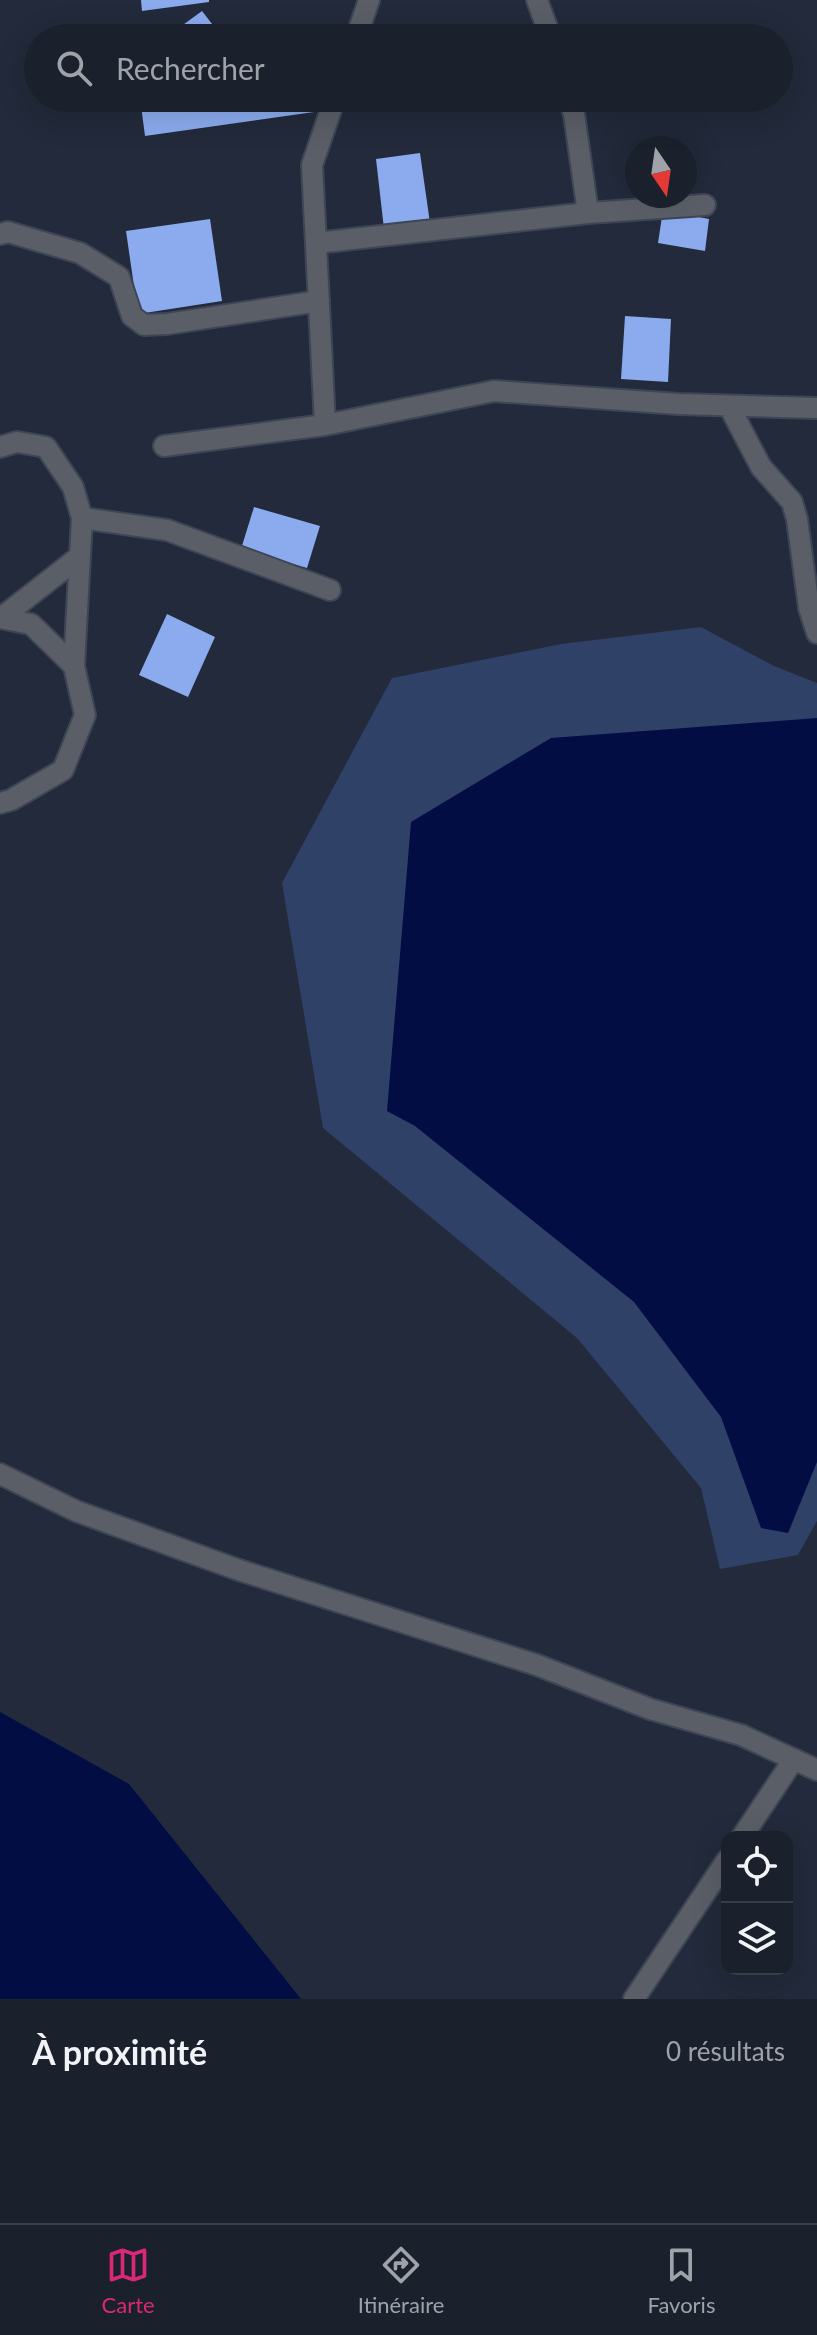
<!DOCTYPE html>
<html lang="fr">
<meta charset="utf-8">
<style>
:root{--surface:#1a202c;--page:#232834;--text:#f1f3f6;--muted:#9fa3a9;--line:#383e48;--accent:#db2777}
body{margin:0;font-family:Lato,sans-serif;background:var(--page);color:var(--text)}
.controls{position:absolute;right:24px;bottom:24px;display:grid;overflow:hidden;border-radius:16px;box-shadow:0 8px 32px #0002}
.controls button{width:72px;height:72px;display:grid;place-items:center;padding:0;border:0;border-bottom:2px solid var(--line);background:var(--surface);color:var(--text);font:40px sans-serif}
.compass{position:absolute;left:625px;top:136px;width:72px;height:72px;border-radius:50%;background:var(--surface);box-shadow:0 8px 32px #0002;rotate:167deg}
.list{margin:0;padding:0;list-style:none}
h2{display:flex;justify-content:space-between;align-items:center;height:104px;margin:0;padding:0 32px;font-size:34px}
h2 small{font-size:26px;font-weight:400;color:var(--muted)}
.icon{flex:none;width:44px;height:44px;fill:none;stroke:currentColor;stroke-width:2;stroke-linecap:round;stroke-linejoin:round}
.map{position:relative;flex:none;width:817px;height:1999px;overflow:hidden}
.search{position:absolute;background:var(--surface);box-shadow:0 8px 32px #0002;left:24px;right:24px;top:24px;height:88px;display:flex;align-items:center;gap:20px;box-sizing:border-box;padding:0 28px;border-radius:44px;color:var(--muted);font-size:30px}
.sheet{height:224px;background:var(--surface)}
nav{display:flex;justify-content:space-around;align-items:center;box-sizing:border-box;height:112px;border-top:2px solid var(--line);background:var(--surface);font-size:22px;color:var(--muted)}
nav a{display:grid;justify-items:center;gap:4px}
nav .on{color:var(--accent)}
.map>svg:first-child{display:block}
</style>
<div class="map">
<svg width="817" height="1999" viewBox="0 0 817 1999">
<rect width="100%" height="100%" fill="#222a3b"/>
<path fill="#2f4167" d="M701,627L774,666L817,683V1521L798,1555L720,1569L701,1488L577,1338L323,1128L282,883L392,678L561,644Z"/>
<path fill="#020d44" d="M817,718V1462L788,1533L761,1528L721,1417L634,1302L415,1126L387,1111L411,822L551,738Z
M0,1712L129,1784L301,1999H0Z"/>
<path fill="#8babee" d="M141,0H209V2L142,11Z
M202,11L223,38H165Z
M140,98H319L321,111L145,136Z
M420,153L430,223L384,229L376,159Z
M663,210L709,219L705,251L658,243Z
M210,219L222,301L138,314L126,231Z
M625,316L671,319L668,382L621,379Z
M254,507L320,526L307,568L241,549Z
M167,614L215,637L188,697L139,675Z"/>
<g fill="none" stroke-linecap="round" stroke-linejoin="round">
<g stroke="#3e4656" stroke-width="24">
<path id="minor" d="M537,0L551,38
M356,38L369,0
M569,98L574,114L588,213
M0,234L8,232L80,253L119,277L132,316L144,325L167,324L319,301
M316,243L588,213L705,205
M729,406L761,467L792,502L797,519L809,608L817,633
M325,425L312,165L335,98
M164,446L325,425L494,391L679,404L817,408
M0,447L17,442L46,447L73,487L82,518L74,666L85,715L63,770L11,800L0,803
M82,518L167,530L330,590
M0,618L31,624L74,666
M1,618L79,557
M0,1474L76,1511L236,1569L537,1665L650,1709L741,1735L817,1770
M742,1837L794,1759
M634,1999L727,1860"/>
</g>
<use href="#minor" stroke="#5a5e67" stroke-width="20"/>
</g>
</svg>
<div class="controls">
<button><svg class="icon" aria-label="locate" viewBox="0 0 24 24"><circle cx="12" cy="12" r="6"/><path d="M12 2v4M12 18v4M2 12h4M18 12h4"/></svg></button>
<button><svg class="icon" aria-label="layers" viewBox="0 0 24 24"><path d="M12 4l9 5-9 5-9-5zM3 14l9 5 9-5"/></svg></button>
</div>
<svg class="compass" viewBox="-18 -18 36 36"><path d="M0-13l5 13h-10z" fill="#e53935"/><path d="M0 13l5-13h-10z" fill="#9fa3a9"/></svg>
<div class="search"><svg class="icon" aria-label="search" viewBox="0 0 24 24"><circle cx="10" cy="10" r="6"/><path d="M15 15l6 6"/></svg>Rechercher</div>
</div>
<section class="sheet">
<h2>À proximité<small>0 résultats</small></h2>
<ul class="list">
</ul>
</section>
<nav>
<a class="on"><svg class="icon" aria-label="map" viewBox="0 0 24 24"><path d="M3 6l6-2 6 2 6-2v14l-6 2-6-2-6 2zM9 4v14M15 6v14"/></svg>Carte</a>
<a><svg class="icon" aria-label="directions" viewBox="0 0 24 24"><path d="M12 3l9 9-9 9-9-9zM9 14v-3h6M13 9l2 2-2 2"/></svg>Itinéraire</a>
<a><svg class="icon" aria-label="saved" viewBox="0 0 24 24"><path d="M7 4h10v16l-5-4-5 4z"/></svg>Favoris</a>
</nav>
